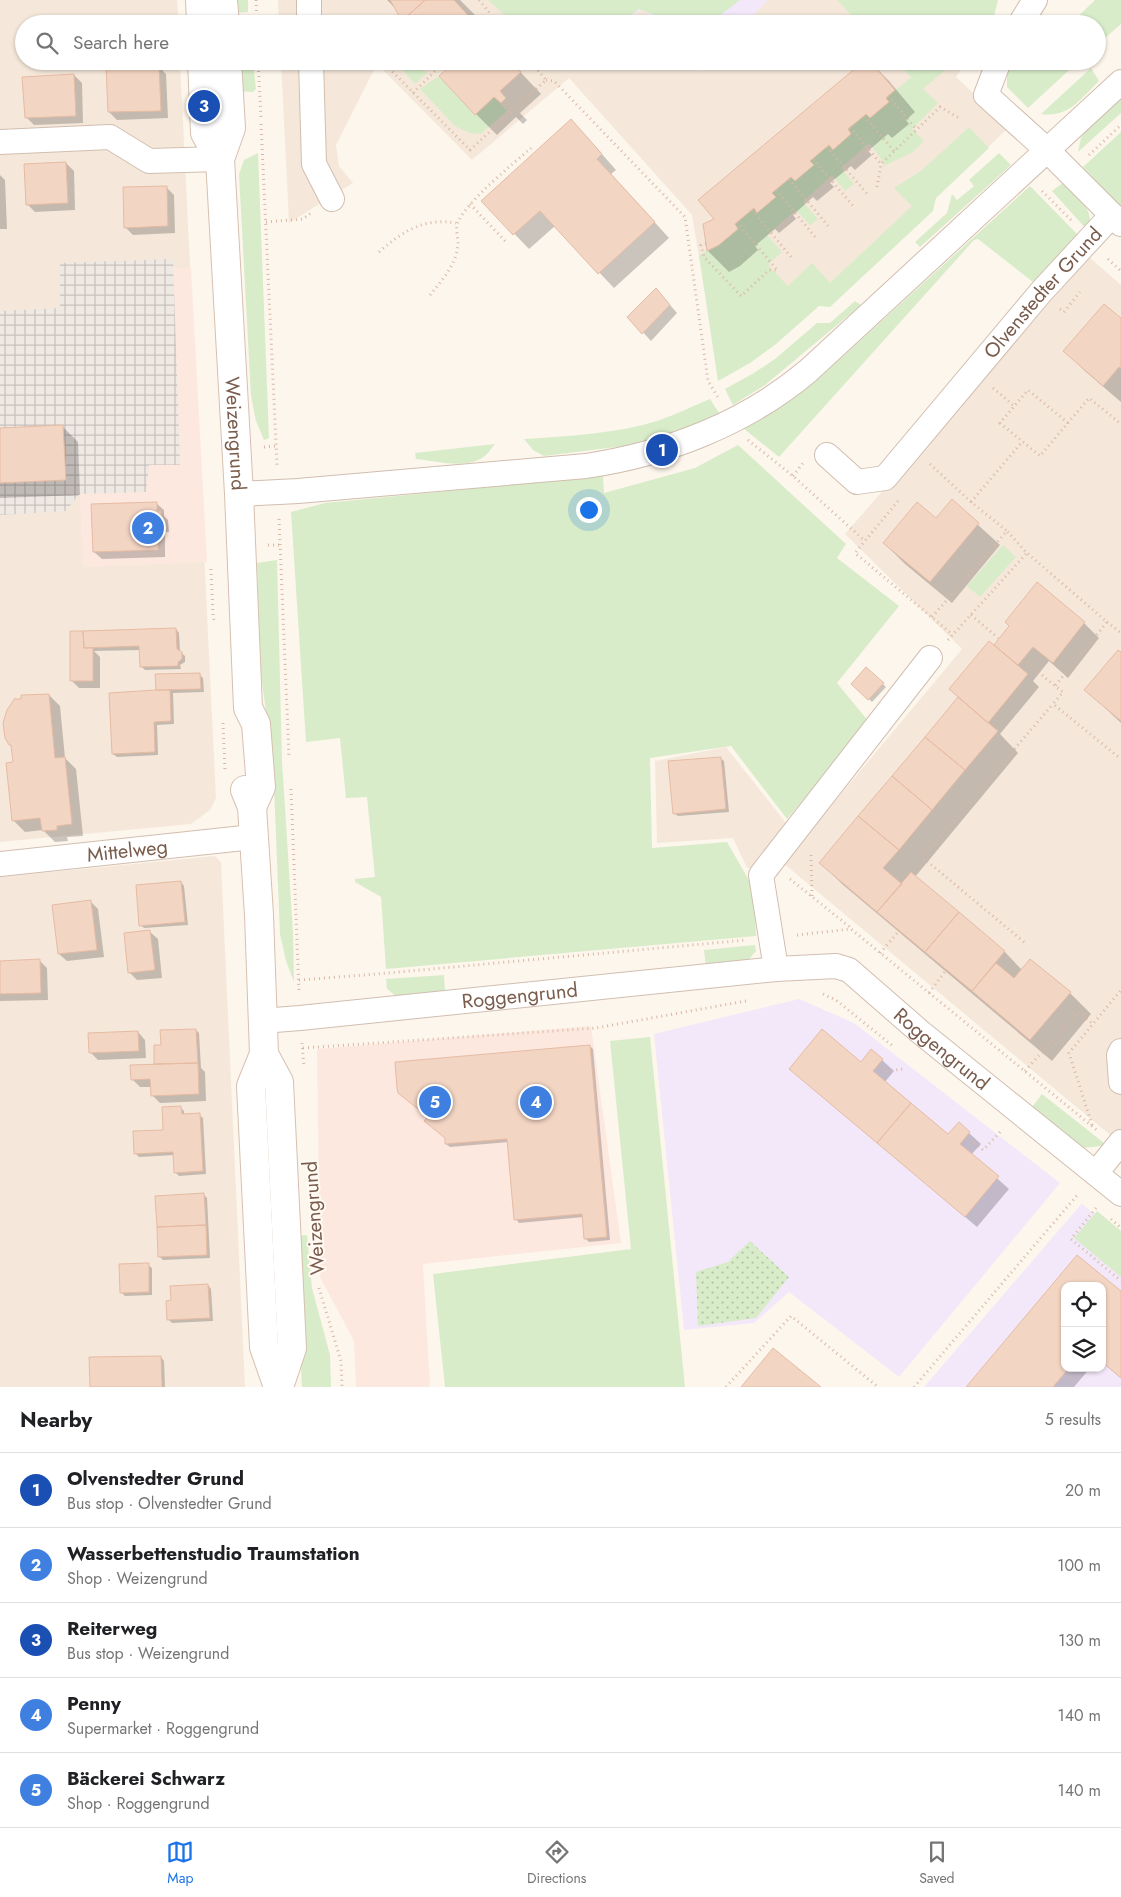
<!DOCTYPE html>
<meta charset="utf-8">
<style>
:root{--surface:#fff;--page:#f6f6f6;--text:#202124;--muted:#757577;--line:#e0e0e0;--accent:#1a73e8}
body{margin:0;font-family:Jost,sans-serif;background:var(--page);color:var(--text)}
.controls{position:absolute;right:15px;bottom:15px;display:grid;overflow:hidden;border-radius:10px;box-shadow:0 1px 4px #0004}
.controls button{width:45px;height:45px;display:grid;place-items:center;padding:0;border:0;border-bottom:1px solid var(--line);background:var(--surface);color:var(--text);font:25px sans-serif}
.you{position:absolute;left:588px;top:509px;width:18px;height:18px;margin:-12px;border:4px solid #fff;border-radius:50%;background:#1a73e8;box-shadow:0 0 0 8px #1a73e833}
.badge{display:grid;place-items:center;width:32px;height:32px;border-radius:50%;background:var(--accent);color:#fff;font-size:16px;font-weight:700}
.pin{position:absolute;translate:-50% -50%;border:2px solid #fff;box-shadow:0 1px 5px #0006}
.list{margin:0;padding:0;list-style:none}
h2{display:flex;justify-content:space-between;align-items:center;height:65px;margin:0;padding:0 20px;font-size:21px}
h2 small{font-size:16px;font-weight:400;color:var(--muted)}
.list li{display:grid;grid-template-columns:32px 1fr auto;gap:15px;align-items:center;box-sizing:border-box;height:75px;padding:0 20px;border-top:1px solid var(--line)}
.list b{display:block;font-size:19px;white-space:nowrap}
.list p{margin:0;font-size:16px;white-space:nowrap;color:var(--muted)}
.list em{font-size:16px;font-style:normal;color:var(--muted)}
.icon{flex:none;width:28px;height:28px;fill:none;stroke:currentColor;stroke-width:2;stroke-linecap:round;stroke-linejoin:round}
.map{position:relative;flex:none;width:1121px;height:1387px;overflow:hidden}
.search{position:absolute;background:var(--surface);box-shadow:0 1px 4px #0004;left:15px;right:15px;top:15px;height:55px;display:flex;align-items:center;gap:12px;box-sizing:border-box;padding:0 18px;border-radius:28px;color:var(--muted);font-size:19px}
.sheet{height:440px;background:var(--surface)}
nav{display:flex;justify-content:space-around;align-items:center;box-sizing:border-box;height:70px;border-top:1px solid var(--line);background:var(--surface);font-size:14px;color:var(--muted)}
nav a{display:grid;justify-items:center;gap:2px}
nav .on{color:var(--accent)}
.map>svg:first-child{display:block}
</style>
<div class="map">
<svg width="1121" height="1387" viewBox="0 0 1121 1387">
<defs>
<pattern id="industrial-grid" width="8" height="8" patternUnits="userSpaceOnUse" patternTransform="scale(1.25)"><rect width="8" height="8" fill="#efe9e4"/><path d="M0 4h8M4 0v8" fill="none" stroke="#c7c0bb"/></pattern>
<pattern id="park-dots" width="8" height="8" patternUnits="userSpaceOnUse" patternTransform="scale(1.25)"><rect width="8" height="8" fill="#d8ecc9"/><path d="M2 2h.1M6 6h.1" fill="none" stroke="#b4c2a5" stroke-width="1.8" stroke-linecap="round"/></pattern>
</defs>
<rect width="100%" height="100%" fill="#fdf6ec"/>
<path fill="#f5e8da" d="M0,0H177L179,24H24V61H180L216,798L210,810L191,824L0,842Z
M278,0H997L989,24H279Z
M281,61H967L956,77L1009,127L830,301L816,304L719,375L692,215L569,78L472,160L377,64L336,145L339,166L353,183L289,223Z
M1088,256L1121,285V1144L783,863L747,868L733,838L657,843L655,761L726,747L801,842L962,649L845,534Z
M215,856L221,862L245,1387H0V877Z"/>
<path fill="#fde8e0" d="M191,268L207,562L83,567L70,272Z
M591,1026L621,1243L423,1264L430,1387H356L354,1341L320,1277L317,1049Z"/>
<path fill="url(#industrial-grid)" d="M173,259L180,465H149L146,492L79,494L66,511L0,515V311L60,308V263Z"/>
<path fill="#f3e8fa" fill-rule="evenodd" d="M505,0H768L745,24H657L643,8L622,24H524Z
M689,61H709L699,72Z
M799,999L854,1023L1060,1183L899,1377L789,1292L754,1323L684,1330L654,1034Z
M1084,1201L1082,1204L1121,1236V1387H924ZM1065,1286H1102V1368H1065Z"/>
<path fill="#d8ecc9" d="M231,0H248V12L231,13Z
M488,0H740L709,24H677L639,9L620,24H514Z
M837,0H998L992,24H860Z
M1095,0H1121V24L1097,45V24H1070Z
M234,61H253L256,89L253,92L236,91Z
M395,61H415L427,73L415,84Z
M896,61H956L923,89L938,103L912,129L924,141L913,152L882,167L885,164L869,143L841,168L854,184L845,191L832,175L803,202L818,219L810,225L796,210L767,235L782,252L768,265L788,286L812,263L830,283L912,206L894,188L921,171L969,127L989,148L936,198L933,211L830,307L819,306L776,344L750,363L718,381L699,255L719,245L738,229L735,224L754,208L757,212L776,197L772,193L791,177L795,181L810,161L829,145L833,149L851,134L848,129L866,114L871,118L889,102L886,98L910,78L916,83Z
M1007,61H1079L1028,108L1007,87Z
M1091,68L1099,81C1080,99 1069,118 1041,114Z
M439,76L475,115L494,97L507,111L481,134L469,133L455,126L420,89Z
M1121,97V113L1078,152L1081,138L1088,127Z
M1121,132V207L1083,167Z
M258,153L269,438L264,440L256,421L251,396L239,174L244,160Z
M999,153L1011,165L920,247L915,242L947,213L952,194L957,200L974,186L969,180Z
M1064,182C1076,195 1097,211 1088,231L1052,191Z
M1030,186L1079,236L1033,282L978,239L974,240L779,457L743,428L783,405L816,381Z
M855,301L861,305L765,385L733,405L725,389L754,373L775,359L817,323H830Z
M710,399L719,413L679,431L632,445L544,456L533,450L524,439C569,436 614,434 657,421C675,415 693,406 710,399Z
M495,444C490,450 486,457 478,460C460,468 435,461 416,459L415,453Z
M738,445L846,544L837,558L899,606L837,683L869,722L787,819L731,746L650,758L652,848L727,842L754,889L756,936L386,969L381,897L355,882V879L375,877L367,797L346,798L340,738L306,742L291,512L325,503L603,476L604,493L695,468Z
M1003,545L1016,557L980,597L967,586Z
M277,560L282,761L293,933L294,982L286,961L280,934L273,763L261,675L257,563Z
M755,945L756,951L745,964L706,967L704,950Z
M444,975L445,991L396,996L387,989L386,979Z
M650,1037L685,1387H445L433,1274L631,1249L610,1041Z
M1042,1094L1104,1143L1101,1146L1082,1148L1032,1107Z
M1097,1211L1121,1231V1277L1074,1238Z
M307,1235L312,1288L330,1355L331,1387H302L294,1236Z"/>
<path fill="url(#park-dots)" d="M750,1241L789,1277L756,1318L698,1326L696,1272L728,1262Z"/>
<path fill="#0003" d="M387,0H460L476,16L472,20L396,9Z
M429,61H438L434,66Z
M441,61H510L541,94L520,113L527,120L523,124L516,117L497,135L476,114L449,69Z
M869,61L889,81L915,112L906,120L909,124L892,138L888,134L868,151L872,155L855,170L851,166L830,183L834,187L817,201L813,197L793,215L796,219L779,233L775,229L755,246L758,250L740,266L729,272L708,251L704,225L716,219Z
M159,67L166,74L168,118L117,120L109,112Z
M74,75L82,83L83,123L34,125L26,117Z
M586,136L616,170L611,174L669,238L614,288L555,226L529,249L483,201Z
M66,163L74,171L75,210L35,212L27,204Z
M0,175L5,180L7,229H0Z
M166,187L174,195L175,233L133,235L125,227Z
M664,298L677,313L651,341L629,317Z
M1121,319V402L1086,372L1065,351Z
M63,427L78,442L80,495L0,498V429Z
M952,501L1000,545L952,603L905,564L884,543L936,520Z
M156,503L164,510V516L168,520L169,532H165V557L102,559L94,552Z
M1037,584L1084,623L1099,638L1068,678L1049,661L1033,681L1039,687L1000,734L1018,753L915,877L1005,952L1022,970L1070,993L1091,1014L1052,1061L842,884L821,863L959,698L950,689L994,647L1010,626Z
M176,629L179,633L180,652L185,656V662L180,665L181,669L145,670L141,666V650L94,651L100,657V688H79L71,680L72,632Z
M1121,654V723L1086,690Z
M867,669L886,687L872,702L853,684Z
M156,675H200L203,678L204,692L173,693L174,724L157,725L158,755L117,757L113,754L157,691Z
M49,695L60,706L65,758L76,769L83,836L67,837L68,841L55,842L43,830L25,832L13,820L14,763L12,747L10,745Z
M720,758L724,761L729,812L678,816L674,813Z
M181,882L184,886L188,925L144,928L141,925Z
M90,901L98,909L104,957L67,961L59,954Z
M150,932L158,939L162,978L137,980L129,972Z
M40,961L47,968L48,1000L0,1001V962Z
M196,1030L199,1033L201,1068L205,1072L206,1101L160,1103L152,1095V1087H140L132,1079L156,1065L155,1046H162Z
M138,1032L145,1040L146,1058L98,1060L90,1052Z
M590,1046L593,1049L610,1240L589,1242L585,1238L584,1217L519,1223L516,1219L509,1142L450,1147L446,1144Z
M882,1060L894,1071L884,1083L948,1136L969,1133L981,1144L971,1155L1009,1189L977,1227L791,1069L861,1063Z
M181,1108L184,1111V1115H199L203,1118L206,1174L179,1176L175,1172L174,1155L139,1157L135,1153L165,1131Z
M204,1195L207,1198L210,1258L163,1260L160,1257Z
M1077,1257L1121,1293V1378L1102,1362V1286H1065V1368H1090L1074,1387H968Z
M148,1265L152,1268V1295L125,1296L121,1292Z
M208,1285L211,1289L213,1321L172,1323L168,1319Z
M161,1357L164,1361L165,1387H91Z"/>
<path fill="#f3d5c3" stroke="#e6bba3" d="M390,0H425L402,21Z
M425,0H454L476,24H405L402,21Z
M456,61H510L521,72L500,91L506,98L501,103L494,97L475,115L439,76Z
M864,61H870L895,90L886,98L889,102L870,118L866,114L864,116L848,129L851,134L833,150L829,145L810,161L814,165L795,181L791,177L772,193L776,197L757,213L754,208L735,224L738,229L719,245L707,251L703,224L714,219L698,200Z
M159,65L161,111L108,112L106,67Z
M74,74L76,116L25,118L22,77Z
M571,119L602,154L597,159L655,222L598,274L540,211L513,235L481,201Z
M66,162L68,203L26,205L24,164Z
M167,186L168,226L124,228L123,187Z
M656,288L670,305L642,334L627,317Z
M1104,304L1121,318V368L1119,367L1103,386L1063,351Z
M63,425L66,480L0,483V428Z
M952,499L979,523L930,582L883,543L917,502L936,518Z
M157,502V511H161L162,525H158V550L93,552L91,504Z
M1037,582L1085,622L1053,663L1033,647L1018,665L994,645L1009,626L1005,622Z
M176,628L177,649L182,652V659L178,662V666L140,667L139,646L84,648L83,631Z
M70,631H83L84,648H93V681H70Z
M989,641L1028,674L988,723L949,689Z
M1118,650L1121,652V721L1084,690Z
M866,667L884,683L868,700L851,684Z
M200,673L201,689L156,690L155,674Z
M156,690H170L171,721L154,722L155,752L112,754L109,693Z
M49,694L55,758L65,757L72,824L57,826V830L42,831L40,818L12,821L6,763L13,762L11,745H9L5,738L3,723L7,710L15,698L16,699H21V695Z
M958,697L998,731L965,770L925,737Z
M925,737L965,770L932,810L892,776Z
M721,757L726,809L673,814L668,761Z
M892,776L932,810L899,850L858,816Z
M858,816L899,850L883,868L902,884L877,912L819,863Z
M911,872L959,912L925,952L877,912Z
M181,881L185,922L139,926L136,885Z
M91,900L97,950L58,954L52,905Z
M959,912L1005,951L972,991L925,952Z
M150,930L155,970L128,973L124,933Z
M40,959L41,993L0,994V961Z
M1030,959L1071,992L1030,1040L972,991L996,963L1014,978Z
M196,1029L198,1063L154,1064V1045H161L160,1030Z
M822,1029L861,1062L871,1049L883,1059L873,1071L911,1103L877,1143L789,1069Z
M138,1031L139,1051L89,1053L88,1033Z
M590,1045L607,1237L584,1239L582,1214L514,1220L507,1139L445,1144V1138L424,1121L428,1117L398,1093L397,1088L395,1062Z
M198,1063L199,1094L151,1096L150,1079L131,1080L130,1065Z
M911,1103L948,1134L959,1122L970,1132L960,1144L999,1176L965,1217L877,1143Z
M181,1106L182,1114L200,1113L203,1171L174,1173L173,1152L134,1154L133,1131L163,1130L162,1107Z
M204,1193L206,1225L157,1227L155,1196Z
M206,1225L207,1255L158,1257L157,1227Z
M1077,1255L1121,1291V1378L1102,1362V1286H1065V1368H1069L1053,1387H966Z
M149,1263V1292L120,1293L119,1264Z
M208,1284L210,1318L167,1320L166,1301L171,1300L170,1286Z
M773,1348L821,1387H741Z
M161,1356L162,1387H90L89,1357Z"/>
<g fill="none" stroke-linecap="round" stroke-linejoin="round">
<g stroke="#d1beb0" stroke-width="26">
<g id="street">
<path d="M309,0V24"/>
<path d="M1020,24L1035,0"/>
<path d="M311,61L314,164L332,199"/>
<path d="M999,61L986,95L1048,151L1121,224"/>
<path d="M0,142L110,137L149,161L220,159"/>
<path id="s1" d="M827,455L857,482L885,478L1041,292L1112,215"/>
<path d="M239,494L298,491L586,466C666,454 745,424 808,371L1121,82"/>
<path id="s2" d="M0,864L253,837"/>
<path d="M776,969L761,875L930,658"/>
<path id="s3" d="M262,1021L300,1018L776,969L836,966L849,970L919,1031L1121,1194"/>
<path d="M1121,1051L1119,1055L1121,1082"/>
<path d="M1096,1173L1121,1142"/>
</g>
</g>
<g stroke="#d6c0b0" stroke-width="30">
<g id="secondary">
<path d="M200,0L201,24"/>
<path d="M223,0L225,24"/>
<path d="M202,61L205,133L220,159"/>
<path id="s4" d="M227,61L231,128L220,159L239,494L248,708L256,724L261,787L252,807"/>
<path d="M245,790L252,807L259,915L264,1054L251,1086L264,1347L278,1387"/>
<path d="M264,1054L279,1082L292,1348L279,1387"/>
</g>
</g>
<path stroke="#d9b8a5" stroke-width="3" stroke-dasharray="1 4" stroke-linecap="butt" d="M256,0L257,24
M479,0L499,24
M335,16L344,24
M258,61L261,118
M382,61L470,150L546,80L530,61
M428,61L438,68
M546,80L554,81L685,217L708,381L719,399
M413,93L445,61
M888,96L917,130
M504,100L513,110
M864,116L894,151
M261,124L277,465
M850,127L881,164
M827,147L868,195
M1089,155L1121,125
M813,159L854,207
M789,179L829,227
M877,187L881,164L940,107L961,119
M776,190L816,238
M1042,191L1071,220
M470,204L506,242
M752,210L792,258
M266,222L303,219L311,213
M737,222L777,270
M706,244L701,245L704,257L741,296L769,270H778
M379,252C402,232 424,217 456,223
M1108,259L1121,271
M430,295C442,280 457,264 458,244C458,238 455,227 458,222C469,199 511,166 531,148
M1060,309L1064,312L1080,292
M993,388L1014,406
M1068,423L1028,390L1000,423L1040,456L1089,398L1121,424
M748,440L793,476L865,541
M264,447L276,446
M930,464L971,502L1007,531
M793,476L803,463
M898,501L855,553L953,635
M971,502L1022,442
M279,519L289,757
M268,545H280
M211,569L213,615L214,620
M971,615L998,638
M932,617L1007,531L1027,553L1107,622L1055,686L1063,692L1053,704L1121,759
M1107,622L1121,633
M948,640L1027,553
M1023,659L1055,686
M223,723L225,771
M291,789L299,992
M811,855L812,896
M790,879L851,928
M797,935L851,929L1098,1131
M1024,942L922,857L1053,704
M880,953L899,931
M299,980L377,974L746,940
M929,993L946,970
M823,994L836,1000L894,1047
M302,1043L304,1067
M303,1048L596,1028L746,1001
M879,1064L887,1071L903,1069
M1025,1071L1078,1012L1093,1024
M1092,1125L1069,1053L1121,990
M967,1136L983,1150L1001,1131
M1096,1208L1071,1239L1121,1281
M1111,1219L1121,1228
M319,1288L341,1361L342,1387
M726,1387L791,1316L878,1387
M914,1387L1079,1193"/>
<use href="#street" stroke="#fff" stroke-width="24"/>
<use href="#secondary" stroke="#fff" stroke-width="28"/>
</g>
<g text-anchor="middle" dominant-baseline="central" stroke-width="4" stroke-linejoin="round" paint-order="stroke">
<g font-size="20" fill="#7a5c4d" stroke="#fffaf3">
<text stroke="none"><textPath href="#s1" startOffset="312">Olvenstedter Grund</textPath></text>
<text stroke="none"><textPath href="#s4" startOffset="375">Weizengrund</textPath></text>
<text stroke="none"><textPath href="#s2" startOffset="128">Mittelweg</textPath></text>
<text stroke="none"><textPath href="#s3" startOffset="259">Roggengrund</textPath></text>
<text stroke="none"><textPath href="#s3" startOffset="712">Roggengrund</textPath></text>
<text transform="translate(314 1218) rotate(-94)">Weizengrund</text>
</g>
</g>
</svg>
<div class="controls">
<button><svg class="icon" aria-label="locate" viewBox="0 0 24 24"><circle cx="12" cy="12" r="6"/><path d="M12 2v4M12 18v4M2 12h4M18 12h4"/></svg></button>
<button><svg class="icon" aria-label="layers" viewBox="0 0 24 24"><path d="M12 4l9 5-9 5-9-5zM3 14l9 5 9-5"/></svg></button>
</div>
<div class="you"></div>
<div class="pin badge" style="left:662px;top:450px;background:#1a4fb4">1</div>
<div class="pin badge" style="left:148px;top:528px;background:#3f7fe0">2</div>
<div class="pin badge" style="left:204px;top:106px;background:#1a4fb4">3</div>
<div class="pin badge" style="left:536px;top:1102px;background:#3f7fe0">4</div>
<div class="pin badge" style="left:435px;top:1102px;background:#3f7fe0">5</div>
<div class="search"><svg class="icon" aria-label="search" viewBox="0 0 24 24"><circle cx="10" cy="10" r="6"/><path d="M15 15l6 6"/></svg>Search here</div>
</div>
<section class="sheet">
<h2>Nearby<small>5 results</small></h2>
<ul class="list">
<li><span class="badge" style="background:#1a4fb4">1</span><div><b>Olvenstedter Grund</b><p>Bus stop · Olvenstedter Grund</p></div><em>20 m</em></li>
<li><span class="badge" style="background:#3f7fe0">2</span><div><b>Wasserbettenstudio Traumstation</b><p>Shop · Weizengrund</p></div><em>100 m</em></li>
<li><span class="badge" style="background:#1a4fb4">3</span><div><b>Reiterweg</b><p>Bus stop · Weizengrund</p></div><em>130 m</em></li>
<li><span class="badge" style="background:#3f7fe0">4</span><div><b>Penny</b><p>Supermarket · Roggengrund</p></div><em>140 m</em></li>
<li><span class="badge" style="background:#3f7fe0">5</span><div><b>Bäckerei Schwarz</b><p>Shop · Roggengrund</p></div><em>140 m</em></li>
</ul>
</section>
<nav>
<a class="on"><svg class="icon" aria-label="map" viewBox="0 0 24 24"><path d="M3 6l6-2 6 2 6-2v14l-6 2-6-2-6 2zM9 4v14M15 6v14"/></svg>Map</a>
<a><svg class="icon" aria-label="directions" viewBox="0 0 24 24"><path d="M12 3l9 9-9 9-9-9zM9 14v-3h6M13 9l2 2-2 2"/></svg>Directions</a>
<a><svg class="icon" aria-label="saved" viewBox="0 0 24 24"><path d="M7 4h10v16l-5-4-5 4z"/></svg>Saved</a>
</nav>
